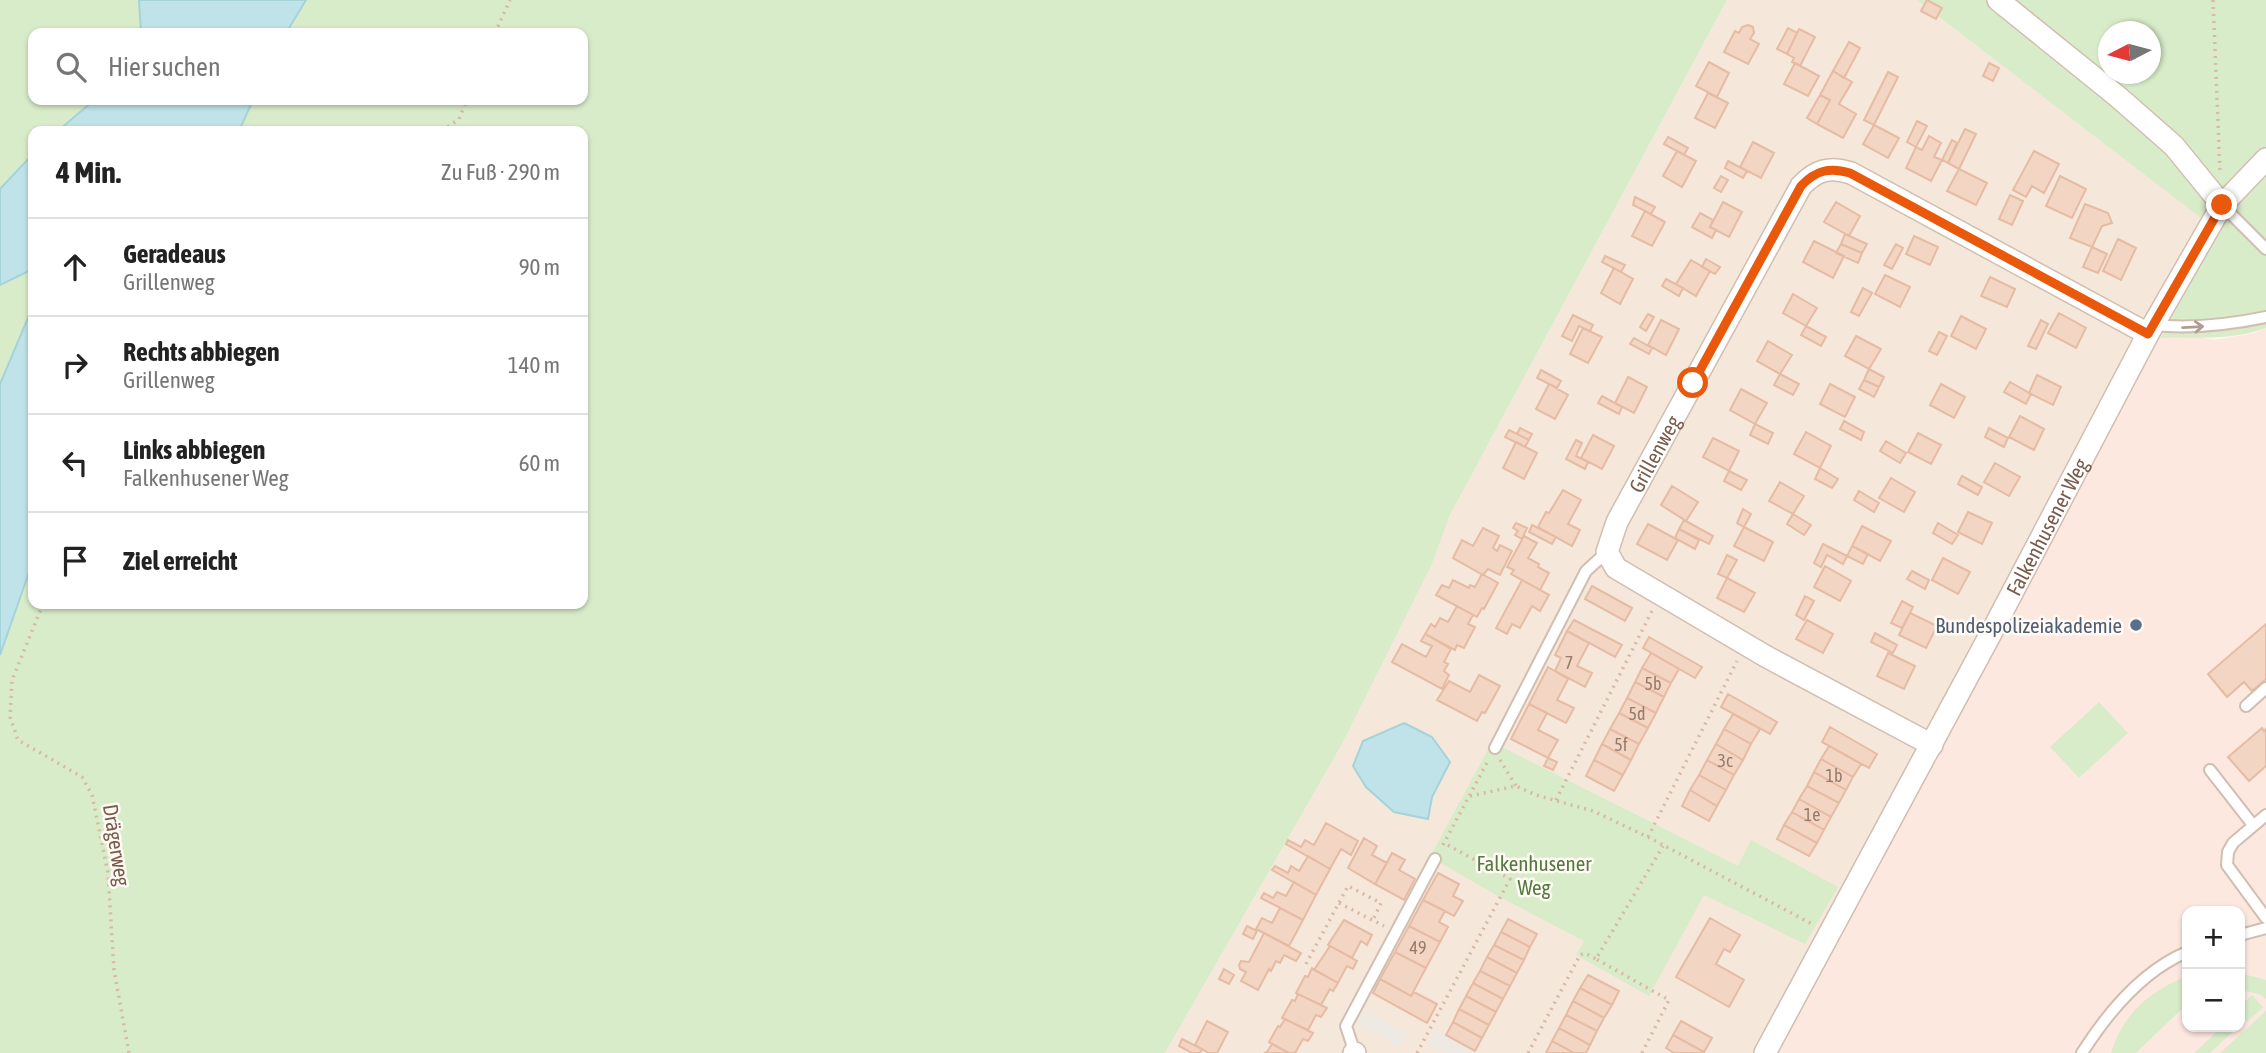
<!DOCTYPE html>
<html lang="de">
<meta charset="utf-8">
<style>
:root{--surface:#fff;--page:#f2f2f2;--text:#222;--muted:#767676;--line:#e0e0e0}
body{margin:0;font-family:"Asap Condensed",sans-serif;background:var(--page);color:var(--text)}
.controls{position:absolute;right:21px;bottom:21px;display:grid;overflow:hidden;border-radius:14px;box-shadow:0 2px 5px #0004}
.controls button{width:63px;height:63px;display:grid;place-items:center;padding:0;border:0;border-bottom:2px solid var(--line);background:var(--surface);color:var(--text);font:35px sans-serif}
.compass{position:absolute;left:2098px;top:21px;width:63px;height:63px;border-radius:50%;background:var(--surface);box-shadow:0 2px 5px #0004;rotate:264deg}
.stop{position:absolute;width:21px;height:21px;margin:-16px;border:5px solid #ea580c;border-radius:50%;background:#fff}
.stop.end{background:#ea580c;border-color:#fff;box-shadow:0 2px 7px #0008}
.list{margin:0;padding:0;list-style:none}
h2{display:flex;justify-content:space-between;align-items:center;height:91px;margin:0;padding:0 28px;font-size:30px}
h2 small{font-size:23px;font-weight:400;color:var(--muted)}
.list li{display:grid;grid-template-columns:46px 1fr auto;gap:21px;align-items:center;box-sizing:border-box;height:98px;padding:0 28px;border-top:2px solid var(--line)}
.list b{display:block;font-size:26px;white-space:nowrap}
.list p{margin:0;font-size:23px;white-space:nowrap;color:var(--muted)}
.list em{font-size:23px;font-style:normal;color:var(--muted)}
.icon{flex:none;width:38px;height:38px;fill:none;stroke:currentColor;stroke-width:2;stroke-linecap:round;stroke-linejoin:round}
.map{position:relative;flex:none;width:2266px;height:1053px;overflow:hidden}
.search{position:absolute;background:var(--surface);box-shadow:0 2px 5px #0004;left:28px;top:28px;width:560px;height:77px;display:flex;align-items:center;gap:18px;box-sizing:border-box;padding:0 24px;border-radius:14px;color:var(--muted);font-size:26px}
.panel{position:absolute;background:var(--surface);box-shadow:0 2px 5px #0004;left:28px;top:126px;width:560px;height:483px;border-radius:14px}
.map>svg:first-child{display:block}
</style>
<div class="map">
<svg width="2266" height="1053" viewBox="0 0 2266 1053">
<rect width="100%" height="100%" fill="#fdf6ec"/>
<path fill="#f5e8da" d="M1727,0H1917L2219,231L1776,1053H1165L1341,746L1432,564L1450,515Z"/>
<path fill="#fde8e0" fill-rule="evenodd" d="M2266,328V1053H1776L2161,338L2197,337L2214,340L2254,333ZM2187,911H2240V1027H2187Z"/>
<path fill="#efe9e4" d="M1364,1010L1407,1033L1400,1047L1357,1024Z
M1435,1029L1479,1053H1444L1427,1044Z"/>
<path fill="#d8ecc9" fill-rule="evenodd" d="M0,0H139L141,33H33V100H94L58,131H33V154L0,189Z
M306,0H1727L1450,515L1432,564L1341,746L1165,1053H0V655L33,561V604H583V131H239L253,100H583V33H286Z
M1917,0H2266V328C2231,341 2197,337 2161,338L2218,231ZM2108,32H2150V74H2108Z
M33,269V306L0,384V285Z
M2099,702L2128,733L2079,778L2050,747Z
M1492,742L1738,866L1751,840L1838,887L1805,944L1704,895L1649,996L1576,955L1584,941L1496,895L1430,857Z
M2240,973L2266,980V999L2259,994L2240,990Z
M2187,976V1004L2136,1053H2111C2124,1012 2149,992 2187,976Z
M2252,995L2263,1007L2247,1022L2245,1020L2240,1025V1006Z
M2266,1011V1053H2220Z
M2222,1027H2238L2210,1053H2194Z"/>
<path fill="#bfe3e8" stroke="#a5d3da" stroke-width="2" d="M139,0H306L286,33H141Z
M94,100H253L239,131H58Z
M33,154V269L0,285V189Z
M33,306V561L0,655V384Z
M1404,723L1432,737L1450,762L1432,797L1428,819L1394,812L1366,787L1353,766L1363,741Z"/>
<path fill="#f3d5c3" stroke="#e6bba3" stroke-width="2" d="M1927,0L1942,8L1936,19L1921,11Z
M1748,25L1753,27L1754,33L1750,39L1759,44L1748,64L1724,52L1735,31L1739,33L1742,27Z
M1788,28L1797,33L1787,54L1777,49Z
M1799,29L1815,37L1800,66L1792,62L1794,58L1787,54Z
M1849,42L1860,48L1844,78L1833,71Z
M1709,62L1729,73L1717,97L1696,86Z
M1795,63L1819,76L1808,96L1784,84Z
M1989,63L1999,68L1993,81L1983,76Z
M1833,71L1852,82L1839,104L1856,114L1843,138L1817,124L1830,100L1820,95Z
M1888,72L1898,77L1874,125L1864,120Z
M1708,93L1728,103L1715,128L1695,118Z
M1820,95L1830,100L1817,124L1807,118Z
M1917,121L1927,126L1916,147L1907,142Z
M1874,125L1899,138L1888,158L1863,144Z
M1965,129L1976,134L1959,169L1948,163Z
M1929,136L1941,143L1934,157L1942,160L1931,181L1906,168L1916,147L1922,150Z
M1668,137L1688,148L1684,155L1664,144Z
M1952,140L1957,143L1948,163L1942,160Z
M1753,142L1774,153L1761,178L1740,167Z
M1677,151L1696,161L1682,187L1663,176Z
M2034,151L2059,164L2044,193L2032,186L2026,197L2013,190Z
M1728,161L1747,171L1743,178L1725,168Z
M1959,169L1987,183L1976,205L1947,191Z
M1721,176L1728,180L1721,192L1714,188Z
M2060,176L2086,189L2072,218L2046,206Z
M2010,195L2023,201L2012,225L1999,219Z
M1635,197L1655,207L1651,214L1633,205Z
M1723,202L1742,212L1729,237L1710,227Z
M1836,202L1860,216L1849,236L1824,222Z
M2085,204L2108,213L2112,223L2102,226L2092,247L2070,238Z
M1645,211L1665,222L1652,246L1632,236Z
M1700,213L1713,220L1710,227L1716,230L1712,238L1692,227Z
M1845,234L1867,244L1862,253L1841,244Z
M1914,236L1938,247L1930,265L1906,254Z
M2118,239L2136,248L2121,280L2103,271Z
M1814,241L1844,256L1833,278L1803,262Z
M1841,244L1862,253L1858,263L1836,253Z
M1896,244L1903,248L1892,269L1884,265Z
M2092,247L2107,254L2098,273L2083,267Z
M1605,256L1625,265L1621,272L1602,262Z
M1706,259L1720,267L1715,274L1702,267Z
M1691,260L1710,271L1696,296L1676,284Z
M1614,268L1633,279L1620,304L1601,293Z
M1885,275L1910,287L1900,307L1875,294Z
M1990,277L2015,289L2007,307L1981,296Z
M1666,279L1683,288L1679,296L1662,286Z
M1863,288L1872,293L1859,316L1851,312Z
M1793,294L1817,308L1806,326L1783,313Z
M2059,313L2086,328L2076,348L2048,333Z
M1648,314L1654,317L1646,331L1640,327Z
M1573,315L1593,325L1590,331L1579,326L1572,341L1562,336Z
M1961,316L1986,329L1976,349L1951,336Z
M1661,320L1679,329L1666,355L1648,345Z
M2041,320L2048,324L2036,349L2028,346Z
M1806,326L1826,337L1821,346L1801,335Z
M1583,328L1602,337L1588,363L1570,354Z
M1939,332L1947,336L1937,355L1929,351Z
M1856,336L1881,349L1869,369L1845,356Z
M1634,338L1652,348L1649,354L1630,344Z
M1768,341L1792,355L1780,374L1757,361Z
M1869,369L1884,377L1879,387L1864,380Z
M1541,370L1561,381L1557,388L1537,378Z
M1780,374L1799,384L1793,395L1774,385Z
M2037,375L2061,387L2053,405L2029,393Z
M1628,377L1647,387L1634,413L1615,403Z
M1864,380L1879,387L1874,397L1859,389Z
M2010,382L2031,394L2026,404L2004,392Z
M1549,384L1568,395L1555,419L1536,409Z
M1830,384L1855,397L1845,417L1820,404Z
M1941,384L1965,397L1954,418L1930,405Z
M1741,389L1767,403L1755,424L1730,410Z
M1602,396L1622,407L1619,414L1598,403Z
M2020,416L2044,429L2034,450L2009,437Z
M1844,421L1864,432L1861,440L1840,429Z
M1755,424L1773,433L1768,444L1750,435Z
M1520,428L1532,434L1529,440L1517,434Z
M1989,428L2008,438L2004,447L1985,437Z
M1509,430L1529,440L1525,447L1505,437Z
M1806,432L1831,446L1820,468L1794,454Z
M1918,433L1941,445L1931,464L1908,452Z
M1593,435L1614,446L1602,469L1581,458Z
M1713,438L1739,451L1729,471L1703,457Z
M1576,440L1582,443L1576,456L1588,462L1585,469L1566,459Z
M1886,441L1906,453L1900,463L1880,451Z
M1516,442L1537,453L1524,479L1503,468Z
M1995,463L2020,477L2009,496L1984,482Z
M1820,468L1838,479L1832,488L1815,479Z
M1729,471L1747,480L1741,490L1724,481Z
M1962,476L1982,487L1978,495L1958,484Z
M1891,478L1915,492L1904,512L1879,498Z
M1780,482L1804,496L1793,514L1769,501Z
M1672,486L1698,502L1686,521L1661,505Z
M1563,490L1581,500L1568,524L1580,530L1572,546L1538,527L1546,512L1549,513Z
M1859,491L1879,503L1874,512L1854,500Z
M1743,509L1751,514L1744,527L1737,523Z
M1968,512L1992,523L1982,544L1958,532Z
M1793,514L1811,525L1804,535L1787,524Z
M1684,520L1713,536L1709,544L1679,529Z
M1516,523L1527,528L1522,539L1515,535L1518,531L1513,528Z
M1938,523L1958,535L1952,544L1933,533Z
M1648,524L1678,540L1667,560L1637,544Z
M1532,525L1556,537L1552,544L1529,532Z
M1862,526L1891,541L1880,561L1852,546Z
M1744,527L1773,542L1764,561L1734,546Z
M1483,528L1499,536L1493,548L1497,551L1500,545L1512,551L1500,575L1488,569L1483,575L1453,558L1462,540L1473,546Z
M1679,529L1699,540L1695,549L1675,538Z
M1524,536L1537,543L1528,558L1539,564L1538,567L1549,573L1540,590L1511,574L1514,570L1507,567Z
M1823,544L1847,556L1843,564L1827,555L1821,567L1814,563Z
M1852,546L1868,554L1863,564L1847,556Z
M1727,555L1737,560L1727,578L1718,574Z
M1943,558L1970,572L1958,594L1932,580Z
M1825,566L1851,581L1840,601L1814,587Z
M1912,571L1929,580L1925,589L1907,579Z
M1482,574L1498,583L1484,609L1482,608L1477,617L1436,595L1442,585L1449,588L1453,580L1469,588L1470,585L1475,587Z
M1727,578L1755,593L1744,612L1717,598Z
M1522,580L1549,595L1540,611L1532,606L1520,628L1512,624L1507,634L1496,628Z
M1592,586L1632,608L1625,621L1585,599Z
M1805,596L1814,601L1804,620L1796,615Z
M1902,601L1913,607L1902,628L1891,623Z
M1457,606L1473,615L1468,624L1475,627L1464,648L1457,645L1455,650L1425,634L1431,624L1435,627L1440,618L1448,622Z
M1910,613L1937,626L1926,648L1899,635Z
M1574,620L1622,645L1615,657L1567,631Z
M1807,620L1833,634L1823,653L1796,639Z
M2266,624V679L2252,691L2244,682L2227,697L2208,674Z
M1567,631L1589,643L1577,666L1592,673L1585,687L1555,671L1561,658L1555,655Z
M1875,633L1897,645L1893,653L1871,642Z
M1425,634L1451,649L1444,662L1448,664L1444,671L1449,675L1442,689L1392,662L1402,644L1426,657L1432,646L1421,641Z
M1649,637L1702,667L1695,678L1643,648Z
M1651,653L1679,669L1671,683L1642,668Z
M1888,653L1915,666L1904,689L1877,676Z
M1548,667L1568,679L1557,700L1574,708L1566,723L1529,704Z
M1642,668L1671,683L1664,697L1635,682Z
M1479,675L1500,686L1485,713L1482,712L1477,721L1437,700L1449,681L1470,692Z
M1635,682L1664,697L1656,713L1627,698Z
M1728,694L1777,722L1770,734L1721,707Z
M1627,698L1656,713L1648,728L1619,713Z
M1529,704L1547,713L1538,730L1558,740L1548,758L1511,739Z
M1619,713L1648,728L1639,744L1610,729Z
M1733,714L1760,729L1751,744L1724,729Z
M1830,727L1877,754L1869,768L1822,742Z
M2262,728L2264,731L2266,729V766L2249,781L2228,757Z
M1610,729L1639,744L1631,760L1602,744Z
M1724,729L1751,744L1743,760L1716,744Z
M1602,744L1631,760L1623,775L1594,760Z
M1716,744L1743,760L1734,775L1707,760Z
M1829,746L1861,764L1853,777L1821,759Z
M1548,758L1557,762L1553,770L1544,766Z
M1821,759L1853,777L1846,790L1814,772Z
M1594,760L1623,775L1614,791L1586,776Z
M1707,760L1734,775L1726,790L1699,775Z
M1814,772L1846,790L1839,803L1807,786Z
M1699,775L1726,790L1717,806L1690,790Z
M1807,786L1839,803L1831,817L1799,799Z
M1690,790L1717,806L1709,821L1682,806Z
M1799,799L1831,817L1824,830L1792,812Z
M1792,812L1824,830L1817,843L1784,825Z
M1326,823L1358,841L1351,855L1341,849L1330,869L1286,844L1288,840L1301,847L1305,840L1314,845Z
M1784,825L1817,843L1809,856L1777,839Z
M1364,838L1377,846L1372,855L1387,863L1375,884L1348,868Z
M1392,853L1405,860L1399,870L1415,879L1404,900L1375,884Z
M1308,856L1330,869L1316,895L1272,870L1275,866L1288,873L1291,866L1299,871Z
M1438,873L1459,884L1453,896L1463,901L1454,916L1423,900Z
M1294,882L1316,895L1303,920L1261,898L1264,893L1273,898L1277,892L1286,896Z
M1423,900L1445,911L1439,922L1448,927L1440,942L1409,926Z
M1280,908L1303,920L1289,946L1256,929L1262,918L1272,923Z
M1710,918L1740,935L1730,952L1724,949L1716,964L1744,980L1729,1007L1676,977Z
M1508,919L1537,934L1530,947L1501,932Z
M1344,920L1372,935L1367,945L1361,941L1352,958L1328,945Z
M1247,926L1257,931L1253,939L1243,934Z
M1409,926L1440,942L1426,968L1395,952Z
M1501,932L1530,947L1524,960L1494,945Z
M1264,933L1301,953L1296,961L1284,955L1280,963L1276,961L1271,971L1269,969L1258,990L1241,981L1246,972L1240,969L1239,965L1241,961L1249,962Z
M1494,945L1524,960L1517,973L1487,957Z
M1330,946L1357,961L1353,969L1347,966L1338,983L1314,970Z
M1395,952L1426,968L1411,996L1380,979Z
M1487,957L1517,973L1510,986L1480,971Z
M1312,968L1338,983L1333,991L1330,989L1321,1005L1296,993L1305,976L1308,977Z
M1224,969L1234,975L1229,984L1219,979Z
M1480,971L1510,986L1503,999L1473,983Z
M1588,975L1619,991L1612,1005L1580,988Z
M1380,979L1411,996L1414,992L1437,1004L1427,1023L1373,993Z
M1473,983L1503,999L1496,1012L1466,996Z
M1580,988L1612,1005L1604,1018L1573,1001Z
M1298,994L1327,1008L1321,1017L1316,1015L1308,1030L1282,1018L1292,1000L1295,1001Z
M1466,996L1496,1012L1489,1025L1459,1009Z
M1573,1001L1604,1018L1597,1031L1566,1015Z
M1459,1009L1489,1025L1482,1038L1453,1022Z
M1566,1015L1597,1031L1590,1045L1559,1028Z
M1285,1019L1313,1033L1308,1041L1303,1039L1295,1053H1289L1269,1042L1278,1026L1280,1027Z
M1207,1021L1228,1032L1217,1053H1209L1195,1045Z
M1681,1021L1712,1038L1704,1052L1673,1035Z
M1453,1022L1482,1038L1475,1051L1446,1035Z
M1559,1028L1590,1045L1586,1053H1574L1552,1041Z
M1673,1035L1704,1052V1053H1674L1666,1048Z
M1182,1039L1202,1049L1200,1053H1192L1179,1046Z
M1552,1041L1574,1053H1546Z
M1272,1044L1289,1053H1264L1267,1052Z"/>
<g fill="none" stroke-linecap="round" stroke-linejoin="round">
<g stroke="#d1beb0" stroke-width="14">
<path id="service" d="M2222,205L2266,249
M2153,325C2192,329 2228,325 2266,317
M2246,706L2266,688
M1495,748L1586,571L1607,552
M2210,770L2253,825
M2266,815L2233,843L2228,852L2227,865L2266,918
M2240,935L2266,928
M1355,1053L1346,1026L1435,859
M2082,1053C2108,1012 2142,971 2187,952"/>
</g>
<g stroke="#d1beb0" stroke-width="24">
<g id="minor">
<path d="M1998,0L2117,96L2174,146L2222,205"/>
<path id="s1" d="M1932,745L1767,657L1616,568L1607,552L1617,522L1801,186C1816,170 1830,166 1851,173L2148,334"/>
<path d="M1354,1053H1355"/>
<path id="s2" d="M1765,1053L1989,637L2148,334L2222,205L2266,159"/>
</g>
</g>
<path stroke="#d9b8a5" stroke-width="3.5" stroke-dasharray="2 5" stroke-linecap="butt" d="M2213,0L2220,171
M495,33L510,0
M442,131L459,119L467,100
M43,604L12,680L10,717L18,740L82,777L92,795L108,873L114,970L129,1053
M1500,760L1516,786
M1470,796L1516,786L1536,795L1593,811L1648,837L1814,925
M1556,800L1652,611
M1648,837L1737,661
M1443,845L1489,759
M1339,903L1384,926
M1306,964L1348,886L1381,903L1373,920
M1417,1053L1510,879L1444,843
M1528,1053L1580,955L1585,953L1596,959
M1642,1053L1669,1000L1596,959L1663,846"/>
<use href="#service" stroke="#fff" stroke-width="10"/>
<use href="#minor" stroke="#fff" stroke-width="21"/>
</g>
<defs><path id="oneway-shaft" d="M-6 0H5M1.5-3L5.5 0L1.5 3" fill="none" stroke-width="1.6" stroke-linecap="round" stroke-linejoin="round" transform="scale(1.75)"/></defs>
<use stroke="#af9d94" href="#oneway-shaft" transform="translate(2193 327) rotate(-3)"/>
<g fill="none" stroke-linecap="round" stroke-linejoin="round">
<path stroke="#ea580c" stroke-width="9" d="M1693,383L1801,186C1816,170 1830,167 1850,173L2148,334L2222,205"/>
</g>
<circle fill="#5c6f8a" stroke="#fffaf3" stroke-width="2.5" cx="2136" cy="625" r="7"/>
<g text-anchor="middle" dominant-baseline="central" stroke-width="5" stroke-linejoin="round" paint-order="stroke">
<g font-size="18" fill="#987a6a">
<text x="1569" y="662">7</text>
<text x="1653" y="683">5b</text>
<text x="1637" y="713">5d</text>
<text x="1621" y="744">5f</text>
<text x="1725" y="760">3c</text>
<text x="1834" y="775">1b</text>
<text x="1812" y="814">1e</text>
<text x="1418" y="947">49</text>
</g>
<g font-size="21" fill="#7a5c4d" stroke="#fffaf3">
<text stroke="none"><textPath href="#s1" startOffset="490">Grillenweg</textPath></text>
<text stroke="none"><textPath href="#s2" startOffset="597">Falkenhusener Weg</textPath></text>
<text transform="translate(117 845) rotate(81)">Drägerweg</text>
</g>
<g font-size="21" fill="#4e5e75" stroke="#fffaf3" text-anchor="end">
<text x="2122" y="625">Bundespolizeiakademie</text>
</g>
<g font-size="21" fill="#537a41" stroke="#fffaf3">
<text x="1534" y="863">Falkenhusener<tspan x="1534" dy="24">Weg</tspan></text>
</g>
</g>
</svg>
<div class="controls">
<button>+</button>
<button>−</button>
</div>
<svg class="compass" viewBox="-18 -18 36 36"><path d="M0-13l5 13h-10z" fill="#e53935"/><path d="M0 13l5-13h-10z" fill="#767676"/></svg>
<div class="stop" style="left:1693px;top:383px"></div>
<div class="stop end" style="left:2222px;top:205px"></div>
<div class="search"><svg class="icon" aria-label="search" viewBox="0 0 24 24"><circle cx="10" cy="10" r="6"/><path d="M15 15l6 6"/></svg>Hier suchen</div>
<section class="panel">
<h2>4 Min.<small>Zu Fuß · 290 m</small></h2>
<ul class="list">
<li><svg class="icon" aria-label="ahead" viewBox="0 0 24 24"><path d="M12 20V5M6 11l6-6 6 6"/></svg><div><b>Geradeaus</b><p>Grillenweg</p></div><em>90 m</em></li>
<li><svg class="icon" aria-label="right" viewBox="0 0 24 24"><path d="M7 20v-9h11M14 6l5 5-5 5"/></svg><div><b>Rechts abbiegen</b><p>Grillenweg</p></div><em>140 m</em></li>
<li><svg class="icon" aria-label="left" viewBox="0 0 24 24"><path d="M17 20v-9H6M10 6l-5 5 5 5"/></svg><div><b>Links abbiegen</b><p>Falkenhusener Weg</p></div><em>60 m</em></li>
<li><svg class="icon" aria-label="arrive" viewBox="0 0 24 24"><path d="M6 21V4h12l-3 4 3 4H6"/></svg><div><b>Ziel erreicht</b></div></li>
</ul>
</section>
</div>
